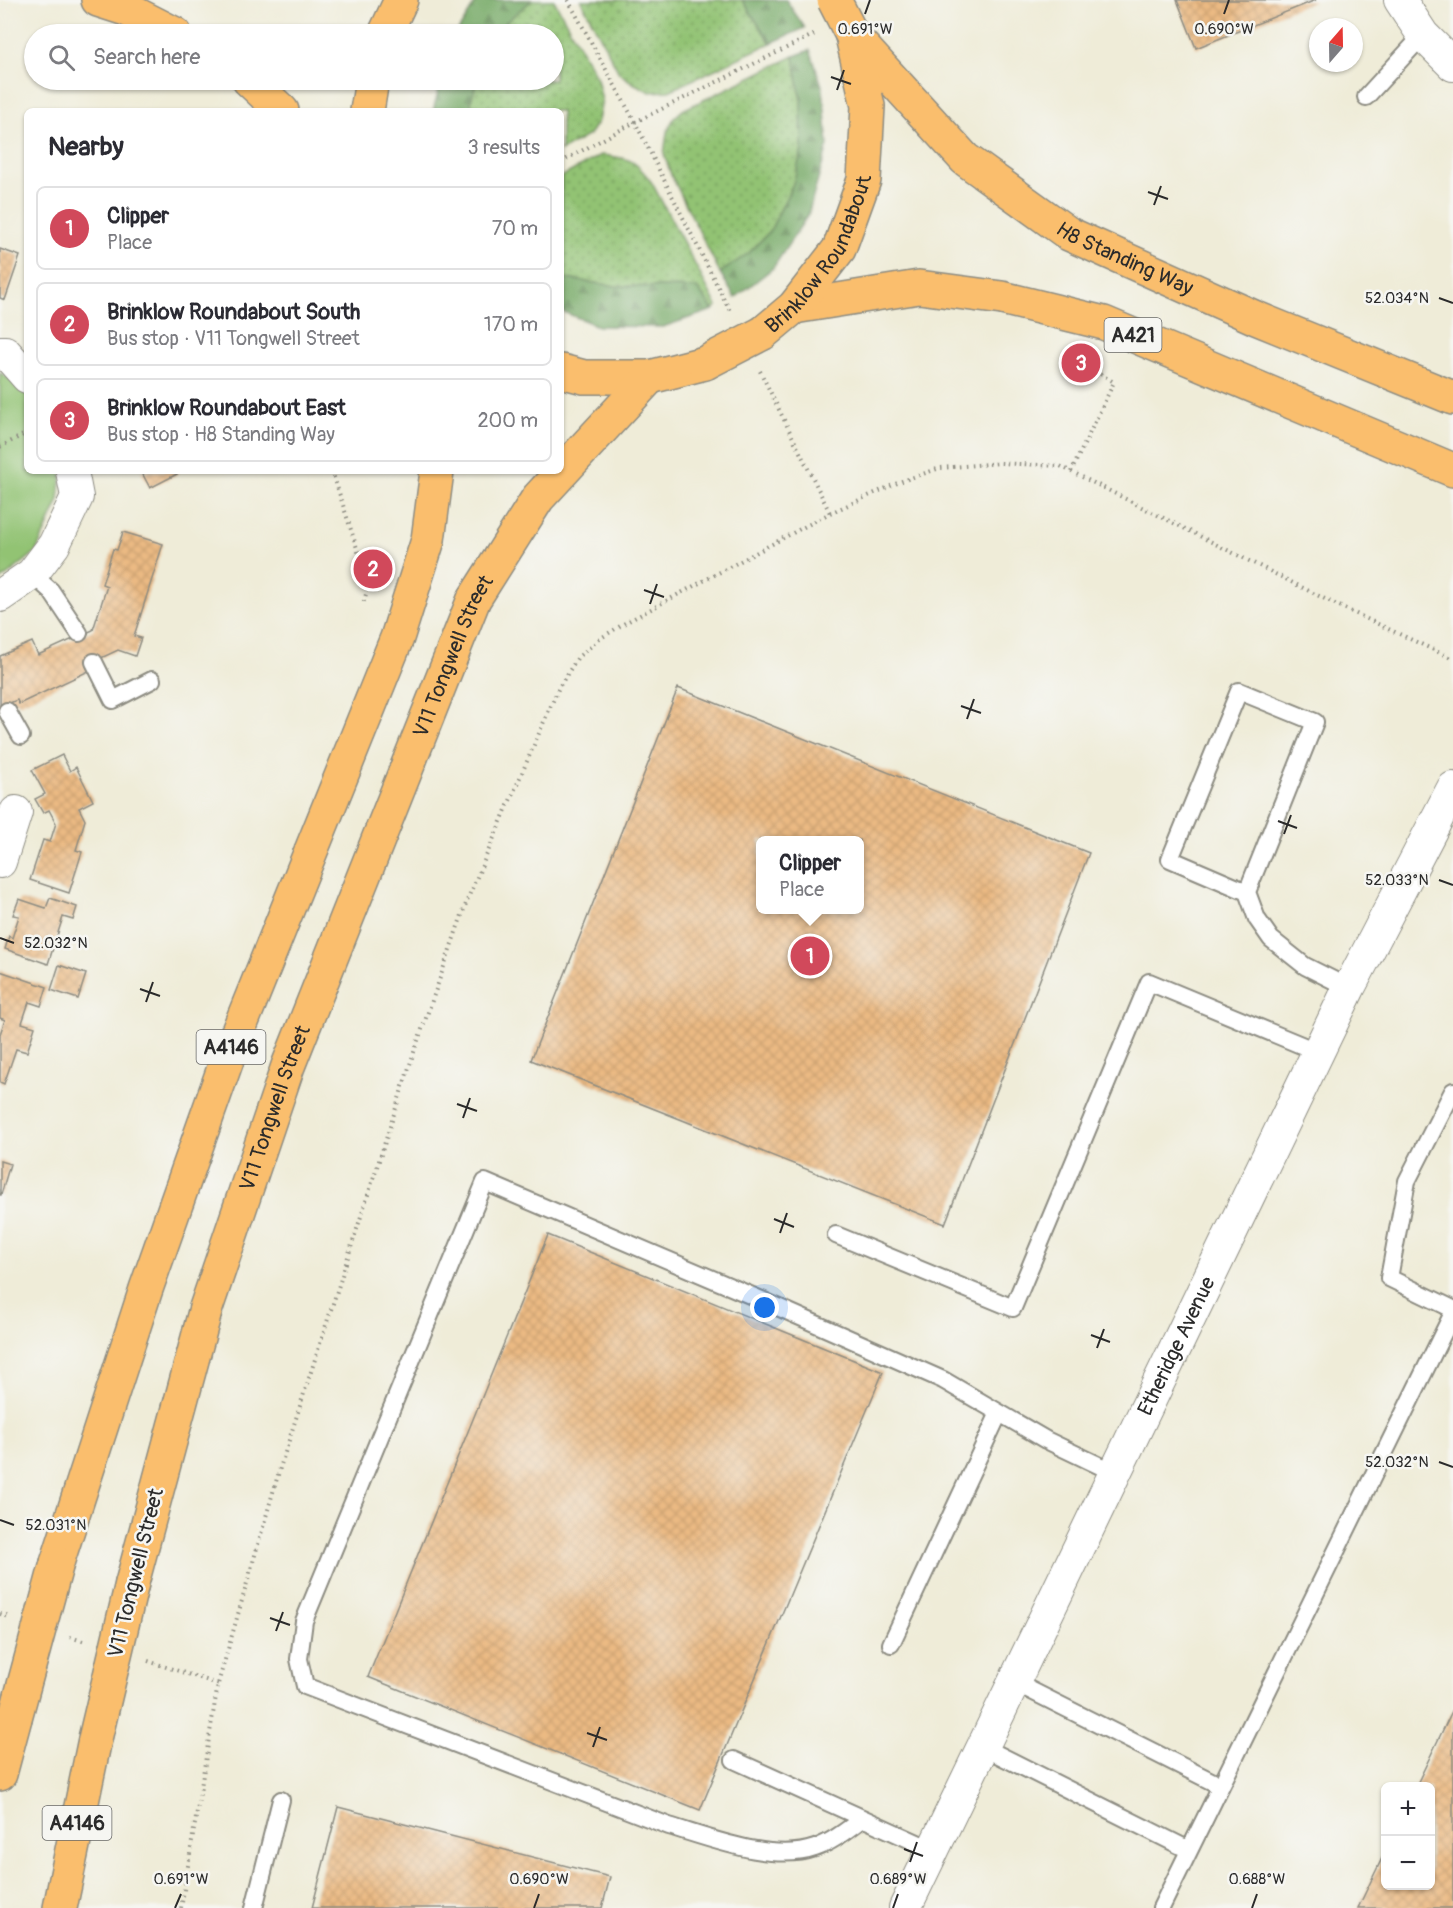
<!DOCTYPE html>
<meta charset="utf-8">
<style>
:root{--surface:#fff;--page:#f7f7f7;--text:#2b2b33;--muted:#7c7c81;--line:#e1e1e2;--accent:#d1495b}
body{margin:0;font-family:Pangolin,sans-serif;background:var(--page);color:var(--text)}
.controls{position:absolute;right:18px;bottom:18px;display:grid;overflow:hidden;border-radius:9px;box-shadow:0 2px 4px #0004}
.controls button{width:54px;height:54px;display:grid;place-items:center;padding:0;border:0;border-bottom:2px solid var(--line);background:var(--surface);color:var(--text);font:30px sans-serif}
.compass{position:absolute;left:1309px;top:18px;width:54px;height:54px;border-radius:50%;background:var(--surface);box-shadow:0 2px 4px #0004;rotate:20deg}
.you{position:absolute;left:765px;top:1308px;width:21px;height:21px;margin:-15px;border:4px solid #fff;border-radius:50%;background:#1a73e8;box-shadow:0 0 0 9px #1a73e833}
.badge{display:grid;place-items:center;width:39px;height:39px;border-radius:50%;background:var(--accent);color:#fff;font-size:20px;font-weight:700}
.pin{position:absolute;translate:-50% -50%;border:3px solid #fff;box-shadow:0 2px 6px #0006}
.popup{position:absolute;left:756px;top:836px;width:108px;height:78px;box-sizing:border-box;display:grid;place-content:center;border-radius:9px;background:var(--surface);filter:drop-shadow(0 2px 4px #0005);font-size:20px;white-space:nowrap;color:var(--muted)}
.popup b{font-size:22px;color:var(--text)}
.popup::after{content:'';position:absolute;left:50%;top:100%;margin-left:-12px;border:12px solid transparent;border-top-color:var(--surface)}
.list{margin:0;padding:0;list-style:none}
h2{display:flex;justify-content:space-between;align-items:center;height:78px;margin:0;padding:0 24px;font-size:26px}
h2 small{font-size:20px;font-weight:400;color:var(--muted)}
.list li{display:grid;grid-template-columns:39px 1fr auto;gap:18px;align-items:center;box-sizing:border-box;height:84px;margin:0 12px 12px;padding:0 12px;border:2px solid var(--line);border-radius:9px}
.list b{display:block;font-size:22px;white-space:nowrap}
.list p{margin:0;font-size:20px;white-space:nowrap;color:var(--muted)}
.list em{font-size:20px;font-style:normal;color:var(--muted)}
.icon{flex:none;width:33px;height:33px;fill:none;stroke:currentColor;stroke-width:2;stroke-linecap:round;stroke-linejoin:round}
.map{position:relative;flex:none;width:1453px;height:1908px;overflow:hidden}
.search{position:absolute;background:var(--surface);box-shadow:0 2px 4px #0004;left:24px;top:24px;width:540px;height:66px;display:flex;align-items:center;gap:15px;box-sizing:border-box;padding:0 21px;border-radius:33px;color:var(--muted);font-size:22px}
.panel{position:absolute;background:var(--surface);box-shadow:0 2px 4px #0004;left:24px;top:108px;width:540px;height:366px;border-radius:9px}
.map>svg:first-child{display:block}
</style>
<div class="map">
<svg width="1453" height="1908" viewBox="0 0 1453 1908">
<defs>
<pattern id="grass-dots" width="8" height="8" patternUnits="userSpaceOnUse" patternTransform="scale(1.5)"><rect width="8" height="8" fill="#92c373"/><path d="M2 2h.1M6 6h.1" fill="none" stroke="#779f5f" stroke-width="1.8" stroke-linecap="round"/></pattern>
<pattern id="forest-firs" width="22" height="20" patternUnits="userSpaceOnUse" patternTransform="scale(1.5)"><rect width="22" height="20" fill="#75a965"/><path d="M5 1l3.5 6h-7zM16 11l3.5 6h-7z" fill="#608a53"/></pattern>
<pattern id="building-cross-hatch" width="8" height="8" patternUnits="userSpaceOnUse" patternTransform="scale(1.5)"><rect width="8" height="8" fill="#ebba83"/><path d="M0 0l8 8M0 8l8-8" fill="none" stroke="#caa071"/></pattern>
</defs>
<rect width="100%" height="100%" fill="#f6f6f2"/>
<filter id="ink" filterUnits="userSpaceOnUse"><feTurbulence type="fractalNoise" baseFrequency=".0167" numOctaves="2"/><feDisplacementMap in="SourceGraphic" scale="12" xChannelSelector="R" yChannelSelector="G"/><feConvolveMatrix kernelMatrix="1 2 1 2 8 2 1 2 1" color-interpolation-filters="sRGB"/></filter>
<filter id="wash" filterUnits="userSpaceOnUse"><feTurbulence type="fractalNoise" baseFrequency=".008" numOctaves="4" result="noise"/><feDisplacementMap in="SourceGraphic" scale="24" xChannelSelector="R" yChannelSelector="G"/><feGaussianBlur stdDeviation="1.35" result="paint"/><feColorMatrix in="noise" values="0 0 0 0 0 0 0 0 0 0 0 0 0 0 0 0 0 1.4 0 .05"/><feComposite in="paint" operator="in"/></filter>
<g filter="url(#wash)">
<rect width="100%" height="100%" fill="#efecd8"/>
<path fill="url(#grass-dots)" stroke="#5e774f" stroke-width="1.5" d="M532,0H554L597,78L602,100L598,121L589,135L561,151V111H472L471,100L477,80H554V34H498L506,22Z
M581,0H742L771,43L669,91L650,92L633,83L619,73Z
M794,56L801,101L802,150L793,184L770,231L749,253L720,273L671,175L664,154L667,132L674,118L683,110Z
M601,155C630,158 635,159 652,183L717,306L713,310L697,288L616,286L566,279L561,275V177Z"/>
<path fill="url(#forest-firs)" stroke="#506a48" stroke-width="1.5" d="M477,0H532L506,22L498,34H456Z
M742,0H786L805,28L771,43Z
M810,50L823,89L828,145L808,215L773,268L735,298L720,273L749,253L770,231L793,184L802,150L801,101L794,56Z
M441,80H477L471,100L472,111H433Z
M561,275L567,279L616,286L697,288L713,310L663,327L598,326L561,311Z"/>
<path fill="#92c373" stroke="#5e774f" stroke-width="1.5" d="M0,373L12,380L27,393V471H62L59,500L36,552L0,581Z"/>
<g id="blocks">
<path fill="url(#building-cross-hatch)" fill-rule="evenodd" d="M1177,0H1316L1196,48Z
M0,249L20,256L5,300L0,298Z
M141,471H177L179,473L150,488Z
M123,532L163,544L134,636L141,638L135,656L118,650L88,664L91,670L19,704L17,700L0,707V656L32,642L38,655L93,630L107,586L102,584L113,549L117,550Z
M678,688L1089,853L945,1224L531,1060ZM760,840H860V910H760Z
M62,755L70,771L76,767L93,801L79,808L85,820L76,850L82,852L69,893L30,880L43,840L50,842L56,823L49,810L43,813L35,799L45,794L32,770Z
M50,898L77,907L73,920L63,917L48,964L5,949L9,936L12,938L19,916L13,915L19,899L46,908Z
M59,965L86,974L78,999L51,990Z
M0,971L47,987L41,1006L29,1002L22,1023L35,1027L27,1052L16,1049L4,1084L0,1082V1034L5,1020L0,1018Z
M0,1161L10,1164L1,1195H0Z
M548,1235L883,1372L700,1810L368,1677Z
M1453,1709V1908H1358L1386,1850V1886H1430V1786H1416Z
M338,1807L610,1877L602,1908H312Z"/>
</g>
</g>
<g filter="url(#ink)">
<use href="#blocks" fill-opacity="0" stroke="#8d8c82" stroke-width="1.5"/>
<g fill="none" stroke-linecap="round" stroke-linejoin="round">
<g stroke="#8d8c82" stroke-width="20">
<path id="lane" d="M1366,97L1423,35
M32,574L51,591L79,633
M94,662L113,700L152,680
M7,711L21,736
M1247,892L1315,722L1239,691L1170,859L1247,892L1257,919L1271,939L1305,966L1349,988
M1453,1091L1407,1181L1389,1278L1453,1309
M836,1235L1013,1308L1149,982L1318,1052
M891,1644L999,1413
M1014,1682L1221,1786
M983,1747L1189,1850
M734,1760L933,1850
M862,1819C847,1830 832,1842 815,1848C773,1863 710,1838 669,1826L305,1686L299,1659L304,1621L485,1182L764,1301L943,1380L1046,1440L1115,1473
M254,1908L281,1800
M1161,1908L1453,1313"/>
</g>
<g stroke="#8d8c82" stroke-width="34">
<g id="street">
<path d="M1400,0L1423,35L1453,65"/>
<path d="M0,352H5L27,377"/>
<path d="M0,596L32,574L54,545L77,497L72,471"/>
<path d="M0,862L16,812"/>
<path id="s1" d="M905,1908L1349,988L1453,788"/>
</g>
</g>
<g stroke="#8d8c82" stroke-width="36">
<g id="highway">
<path d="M98,0L126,9L175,34"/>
<path d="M385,34L401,0"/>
<path id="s2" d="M852,35L965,159L1069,234L1256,318L1453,398"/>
<path d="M249,80L282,111"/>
<path d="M367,111L372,80"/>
<path d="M794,307L919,287L1002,298L1104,323L1453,470"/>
<path id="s3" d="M763,333L794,307L839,249L864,180L868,106L852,36"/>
<path d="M561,371L584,377H650L705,363"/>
<path d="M57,1563L146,1289L229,1054L397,638L428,540L437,471"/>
<path id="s4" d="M132,1583L206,1308L288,1066L474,599L538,498L650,377"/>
<path d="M0,1774L15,1718"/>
<path d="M60,1908L95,1739"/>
</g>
</g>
<path stroke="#8d8c82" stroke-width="4" stroke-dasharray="1.5 4.5" stroke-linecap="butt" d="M568,0L635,122L731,313
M561,162L635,122L815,34
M760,371L830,513
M0,447L27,433
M332,471L364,570L371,578L363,604
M1071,472L1114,382L1081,363
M0,1614L9,1617
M70,1637L86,1642
M148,1661L218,1684
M181,1908L218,1684L280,1468L414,1052L468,898L559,687L578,657L601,638L625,623L830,513L902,481L940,468L1000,463L1060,466L1337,605L1453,659"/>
<use href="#lane" stroke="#fff" stroke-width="16"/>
<use href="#street" stroke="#fff" stroke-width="32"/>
<use href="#highway" stroke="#fabe6d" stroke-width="33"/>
<g stroke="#8d8c82" stroke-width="36" stroke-linecap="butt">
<path id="highway-bridge" d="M834,0L852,35
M705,363L763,333
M15,1718L57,1563
M95,1739L132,1583"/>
</g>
<use href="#highway-bridge" stroke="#fabe6d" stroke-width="33"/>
</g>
</g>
<path fill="none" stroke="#2b2b2b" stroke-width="2" d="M865,14L870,0M1224,14L1229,0M831,77L851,84M837,90L844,70M1148,192L1168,199M1154,205L1161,186M1439,298L1453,303M644,590L664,597M650,604L657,584M961,706L981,713M967,719L974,699M1278,821L1297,828M1284,834L1291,815M1439,880L1453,885M0,938L14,943M140,989L160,996M146,1002L153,982M457,1104L477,1111M463,1118L470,1098M774,1219L794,1227M780,1233L787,1213M1091,1335L1110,1342M1097,1348L1104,1329M1439,1462L1453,1467M0,1520L14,1525M270,1618L290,1625M276,1631L283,1612M587,1733L607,1740M593,1747L600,1727M904,1849L923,1856M910,1862L917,1842M175,1908L181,1894M534,1908L539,1894M893,1908L898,1894M1252,1908L1257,1894"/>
<g text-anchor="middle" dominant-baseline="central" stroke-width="5" stroke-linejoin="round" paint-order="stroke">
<g fill="#f6f6f2" stroke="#686867" stroke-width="1.5">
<rect x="1104.5" y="318" width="57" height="34" rx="4.5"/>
<rect x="196.5" y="1030" width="69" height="34" rx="4.5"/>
<rect x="42.5" y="1806" width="69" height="34" rx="4.5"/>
</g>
<g font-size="20" font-weight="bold" fill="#2b2b2b">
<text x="1133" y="335">A421</text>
<text x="231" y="1047">A4146</text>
<text x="77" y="1823">A4146</text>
</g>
<g font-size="21" fill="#2b2b2b" stroke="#f6f6f2">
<text stroke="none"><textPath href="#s3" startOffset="99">Brinklow Roundabout</textPath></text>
<text stroke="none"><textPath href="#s2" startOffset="357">H8 Standing Way</textPath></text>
<text stroke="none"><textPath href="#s4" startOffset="982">V11 Tongwell Street</textPath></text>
<text stroke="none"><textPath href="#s4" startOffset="496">V11 Tongwell Street</textPath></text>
<text stroke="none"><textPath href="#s1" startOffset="624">Etheridge Avenue</textPath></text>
<text transform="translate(136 1573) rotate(-76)">V11 Tongwell Street</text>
</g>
</g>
<g font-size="15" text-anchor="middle" fill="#2b2b2b" stroke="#f6f6f2" stroke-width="5" stroke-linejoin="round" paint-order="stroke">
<text x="865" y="34">0.691°W</text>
<text x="1224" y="34">0.690°W</text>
<text x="1397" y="303">52.034°N</text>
<text x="1397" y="885">52.033°N</text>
<text x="56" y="948">52.032°N</text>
<text x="1397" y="1467">52.032°N</text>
<text x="56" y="1530">52.031°N</text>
<text x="181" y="1884">0.691°W</text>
<text x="539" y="1884">0.690°W</text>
<text x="898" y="1884">0.689°W</text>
<text x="1257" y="1884">0.688°W</text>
</g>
</svg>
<div class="controls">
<button>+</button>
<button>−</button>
</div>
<svg class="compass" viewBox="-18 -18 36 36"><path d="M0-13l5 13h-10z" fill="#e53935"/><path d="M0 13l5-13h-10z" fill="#7c7c81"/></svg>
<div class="you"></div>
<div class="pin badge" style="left:810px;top:956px">1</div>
<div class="popup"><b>Clipper</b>Place</div>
<div class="pin badge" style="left:373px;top:569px">2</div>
<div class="pin badge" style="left:1081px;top:363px">3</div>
<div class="search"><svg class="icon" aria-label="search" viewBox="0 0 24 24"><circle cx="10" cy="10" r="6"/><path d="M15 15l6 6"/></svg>Search here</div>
<section class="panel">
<h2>Nearby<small>3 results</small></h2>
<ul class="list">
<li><span class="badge">1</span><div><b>Clipper</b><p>Place</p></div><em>70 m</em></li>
<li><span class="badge">2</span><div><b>Brinklow Roundabout South</b><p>Bus stop · V11 Tongwell Street</p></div><em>170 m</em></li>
<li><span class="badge">3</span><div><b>Brinklow Roundabout East</b><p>Bus stop · H8 Standing Way</p></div><em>200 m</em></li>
</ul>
</section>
</div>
